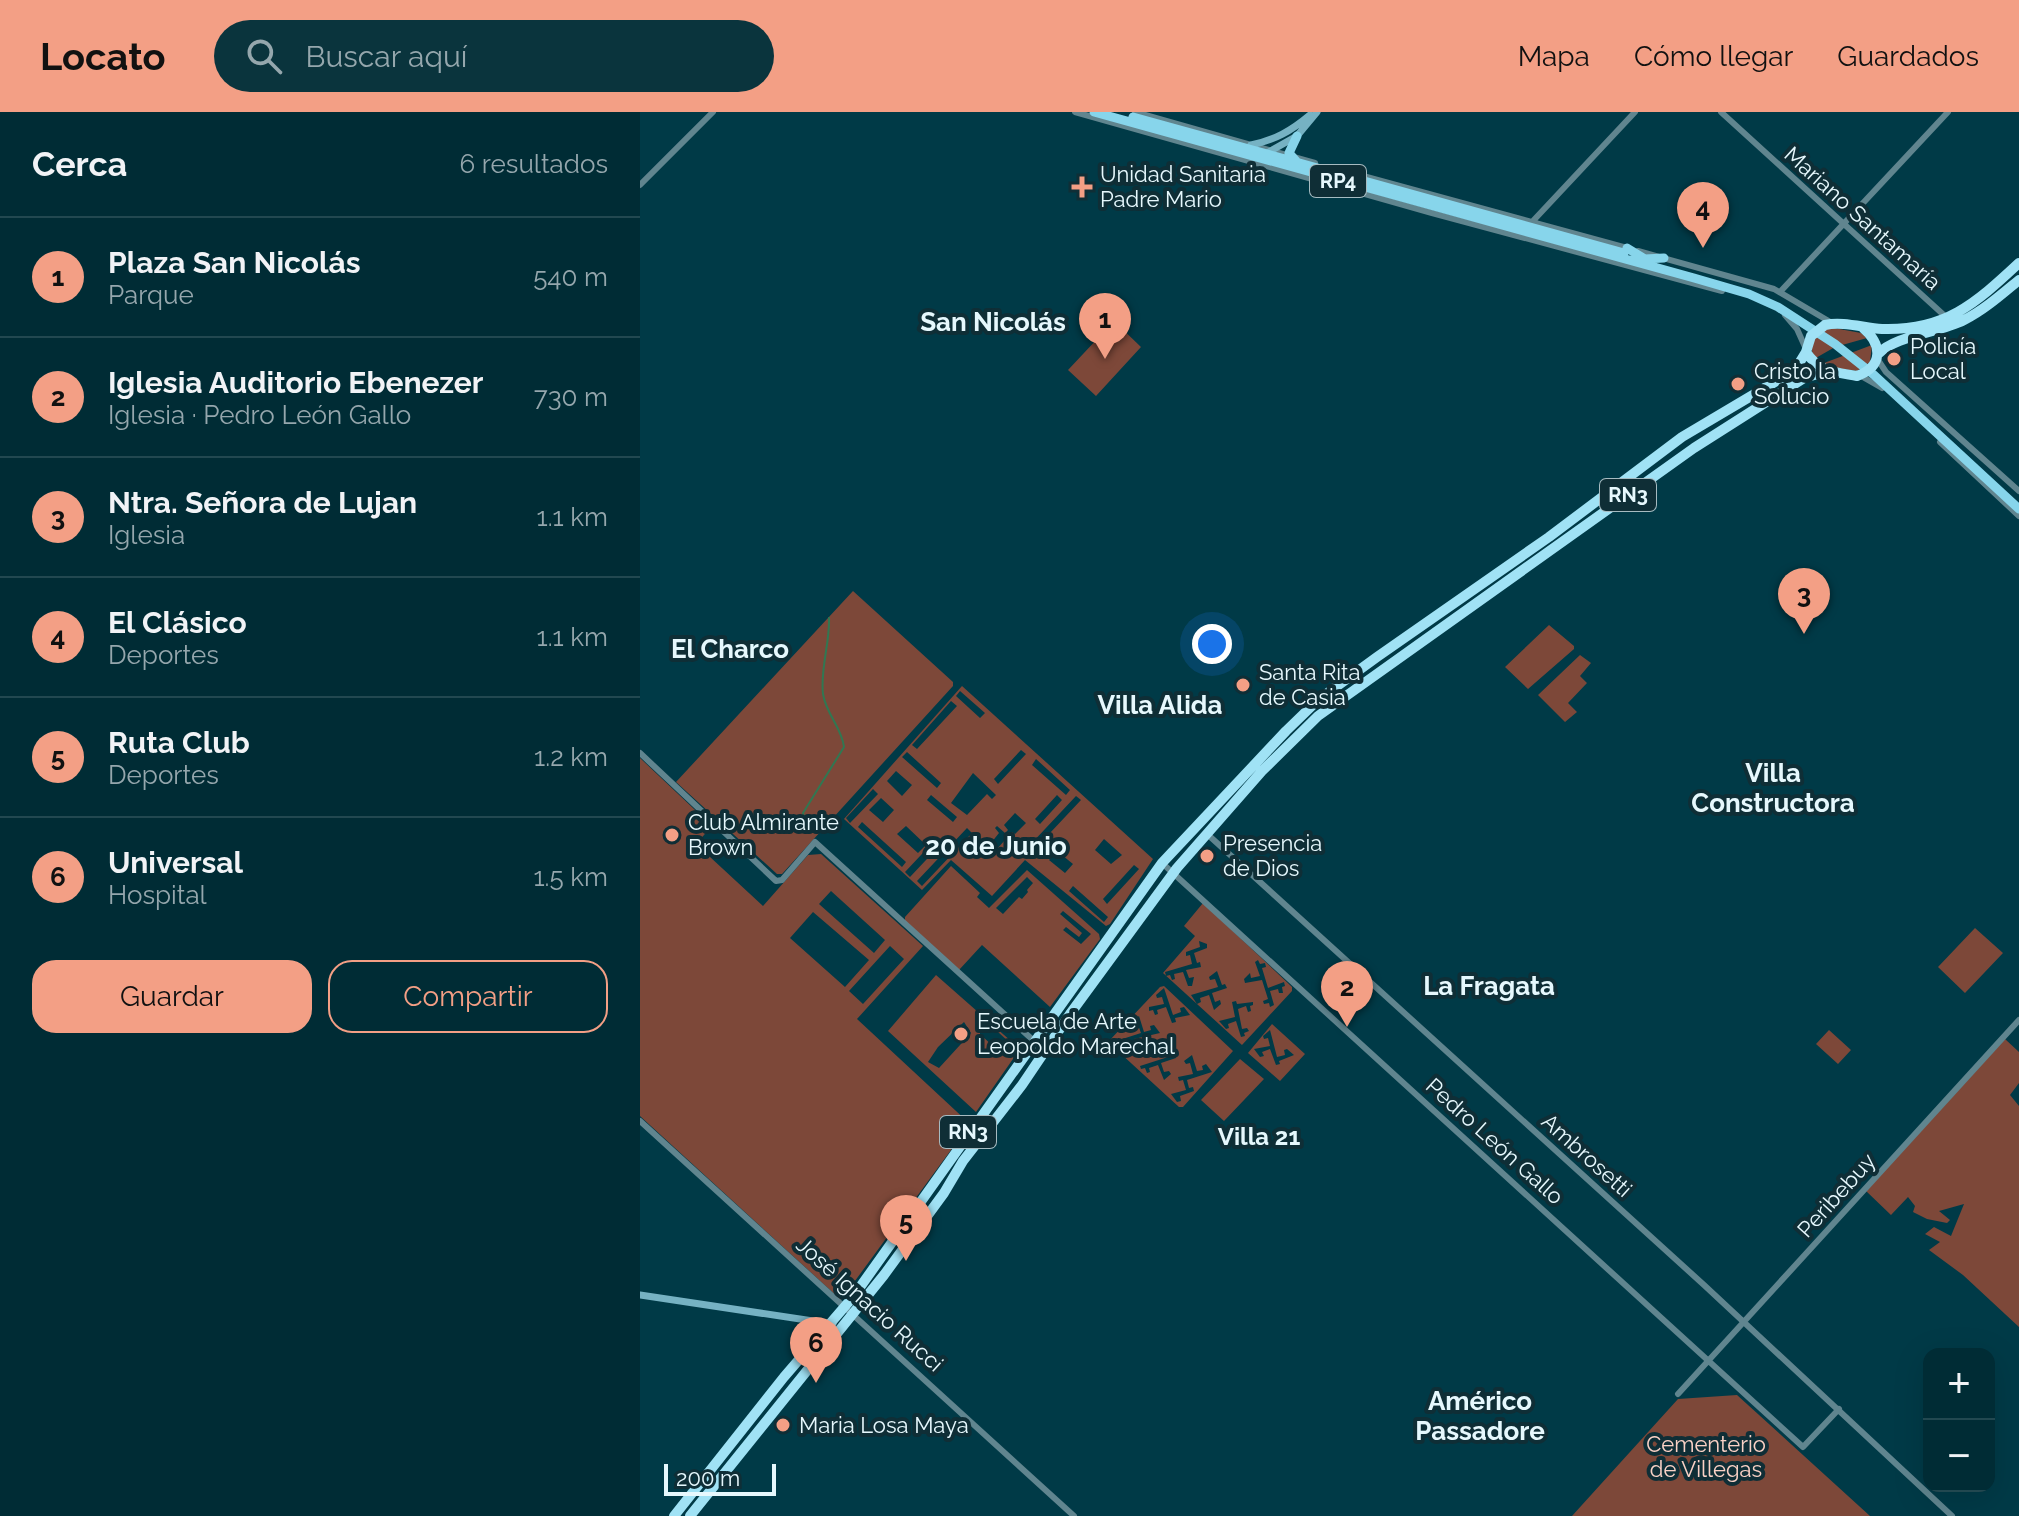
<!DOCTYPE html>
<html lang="es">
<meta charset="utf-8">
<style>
:root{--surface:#002c35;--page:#0a343d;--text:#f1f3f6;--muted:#95a7ad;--line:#224850;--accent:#f39f85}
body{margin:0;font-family:Raleway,sans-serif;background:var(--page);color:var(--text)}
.controls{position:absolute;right:24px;bottom:24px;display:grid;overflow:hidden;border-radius:16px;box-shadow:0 8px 32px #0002}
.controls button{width:72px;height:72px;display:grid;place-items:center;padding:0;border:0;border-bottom:2px solid var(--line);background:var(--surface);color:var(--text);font:40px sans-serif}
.scale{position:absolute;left:24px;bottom:20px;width:112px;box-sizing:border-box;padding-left:8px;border:4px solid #e6f8fd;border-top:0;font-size:22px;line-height:28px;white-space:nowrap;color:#e6f8fd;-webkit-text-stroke:6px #0f2e36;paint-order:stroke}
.you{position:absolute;left:572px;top:532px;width:28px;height:28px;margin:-20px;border:6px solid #fff;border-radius:50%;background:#1a73e8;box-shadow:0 0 0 12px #1a73e833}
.badge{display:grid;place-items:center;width:52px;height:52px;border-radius:50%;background:var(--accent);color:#111;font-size:26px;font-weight:700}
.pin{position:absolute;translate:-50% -66px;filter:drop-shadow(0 2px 4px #0008)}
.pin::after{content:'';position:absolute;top:42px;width:28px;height:24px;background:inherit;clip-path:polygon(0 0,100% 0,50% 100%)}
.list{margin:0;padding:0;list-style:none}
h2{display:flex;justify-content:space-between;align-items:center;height:104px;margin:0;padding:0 32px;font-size:34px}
h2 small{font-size:26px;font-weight:400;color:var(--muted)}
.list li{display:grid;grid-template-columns:52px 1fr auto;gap:24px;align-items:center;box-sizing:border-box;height:120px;padding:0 32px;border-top:2px solid var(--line)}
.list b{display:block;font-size:30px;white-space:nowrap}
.list p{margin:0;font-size:26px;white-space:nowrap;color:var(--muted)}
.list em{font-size:26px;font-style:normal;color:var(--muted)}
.actions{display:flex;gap:16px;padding:24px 32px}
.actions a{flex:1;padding:18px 0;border:2px solid var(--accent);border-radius:24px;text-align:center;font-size:28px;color:var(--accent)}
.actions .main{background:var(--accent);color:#111}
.icon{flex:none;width:44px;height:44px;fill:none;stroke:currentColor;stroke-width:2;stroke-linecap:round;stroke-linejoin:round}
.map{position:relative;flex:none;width:1379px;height:1404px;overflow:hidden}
header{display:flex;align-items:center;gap:48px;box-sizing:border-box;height:112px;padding:0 40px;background:var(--accent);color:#111}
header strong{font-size:38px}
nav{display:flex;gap:44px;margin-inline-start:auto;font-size:28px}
.search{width:560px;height:72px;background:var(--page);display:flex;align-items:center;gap:20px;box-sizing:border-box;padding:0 28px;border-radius:44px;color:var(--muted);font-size:30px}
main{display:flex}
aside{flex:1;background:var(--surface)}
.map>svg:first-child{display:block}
</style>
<header>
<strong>Locato</strong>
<div class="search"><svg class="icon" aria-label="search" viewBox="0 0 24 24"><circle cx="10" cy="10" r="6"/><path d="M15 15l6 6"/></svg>Buscar aquí</div>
<nav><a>Mapa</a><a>Cómo llegar</a><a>Guardados</a></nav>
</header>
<main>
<aside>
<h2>Cerca<small>6 resultados</small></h2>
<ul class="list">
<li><span class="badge">1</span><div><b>Plaza San Nicolás</b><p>Parque</p></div><em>540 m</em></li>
<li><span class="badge">2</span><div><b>Iglesia Auditorio Ebenezer</b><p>Iglesia · Pedro León Gallo</p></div><em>730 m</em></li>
<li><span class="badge">3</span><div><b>Ntra. Señora de Lujan</b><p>Iglesia</p></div><em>1.1 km</em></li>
<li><span class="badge">4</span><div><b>El Clásico</b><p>Deportes</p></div><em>1.1 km</em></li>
<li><span class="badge">5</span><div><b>Ruta Club</b><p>Deportes</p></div><em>1.2 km</em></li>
<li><span class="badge">6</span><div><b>Universal</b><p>Hospital</p></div><em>1.5 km</em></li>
</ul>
<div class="actions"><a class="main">Guardar</a><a>Compartir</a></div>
</aside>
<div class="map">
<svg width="1379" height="1404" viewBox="0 0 1379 1404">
<rect width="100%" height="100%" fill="#003a47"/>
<path fill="#7d4839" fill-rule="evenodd" d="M474,209L501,235L456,284L428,258Z
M1194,216L1221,221L1227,226L1195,235L1174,247C1168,229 1174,217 1194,216Z
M1232,233L1230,250L1217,259L1188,255L1184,251Z
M213,479L313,570V574L142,762H137L36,670Z
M909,513L934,534V537L888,577L865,555Z
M940,543L951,551L940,564L947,571L928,591L937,600L925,610L898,583Z
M322,574L513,747L470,812L466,814L385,748L352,784L311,748L282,778L204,707ZM320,579L345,601L340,606L316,584ZM311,589L317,594L277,637L272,633ZM381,638L386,642L358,672L354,667ZM267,640L301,671L297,676L262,645ZM396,647L430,678L426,683L392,653ZM256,659L272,673L262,684L247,669ZM333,661L356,683L352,687L347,682L327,703L311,691ZM233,677L238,682L210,711L206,706ZM291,683L317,705L313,710L287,688ZM417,683L422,688L400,712L395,707ZM436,684L441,688L394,738L390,733ZM241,686L254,698L243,710L229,698ZM375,701L386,711L375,722L372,720L357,737L351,731L359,721L355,716L357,714L365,721L368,718L364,713ZM222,710L266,750L262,755L218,715ZM266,714L286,733L278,741L257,722ZM327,716L332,721L282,774L277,769ZM297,726L302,731L270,765L265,760ZM464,727L482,743L471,752L455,738ZM417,739L433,752L425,761L409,748ZM494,753L499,757L467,792L463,787ZM433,774L468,805L464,810L429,779Z
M0,646L72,714L56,732L123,794L168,743L181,742L283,834L217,907L330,1012L201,1188L0,1004ZM191,779L245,828L234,841L179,792ZM173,800L229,848L205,875L150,826ZM250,834L264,847L223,892L209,879Z
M311,754L340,781L337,785L349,796L387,758L459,822L460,827L410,895L342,833L319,858L265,810V805ZM387,765L393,771L387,778L388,780L382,787L379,785L363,802L356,796ZM423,799L451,822L441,832L423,818L426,815L439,825L442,821L420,802Z
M563,791L652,875V879L602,933L523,861L555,824L544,814ZM559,829L567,832V836L554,841L557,851L560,850L561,855L546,858L549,866L554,865L552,874H548L543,860L534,862L535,867L532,868L530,863L526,864L525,860L552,852L550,843L546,844V840L560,835ZM618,848L620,852L625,851L626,855L622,856L628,876L644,870L645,874L642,875L643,881H639L638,877L630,879L634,893L630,895L629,891L624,892L623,889L628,887L622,868L605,871L604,867L610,861L611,866L620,864L615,850ZM577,859L582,873L585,872L587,876L572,881L575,890L580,888L581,892L574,898L569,883L560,886L561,890L557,892L551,883L578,875L575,867L570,868L569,865ZM596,889L597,892L613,890V893L610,894L611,899L608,900L606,894L598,897L602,917L607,916L609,919L604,921L605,924L601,925L596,909L588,912L589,916L586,917L579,909L595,905L592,890Z
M1335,816L1363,841L1325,881L1298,855Z
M296,863L380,937L336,1000L248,919ZM324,910L331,921L299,956L288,950L298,935ZM347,910L369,930L363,937L357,938L340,922V916Z
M524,874L593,939L543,995H539L468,930L520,875ZM524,876L533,903L541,900L540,896L544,895L550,903L535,906L536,910L532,911L526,895L517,898L518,902L515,903L513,898L509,899V895L524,892L522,885L517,886L516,883ZM499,904L504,920L511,918L510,914L514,913L520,921L494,927L497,936L502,934L503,938L496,944L490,929L482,932L483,936L480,937L473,930L501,921L498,913L493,914L491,911ZM526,928L531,943H535L536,946L521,951L524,960L529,959L531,962L524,968L518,953L509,956L510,960L507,961L505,956L501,957L500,954L528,945L525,937L520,938L519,935ZM552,943L557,959L563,958L562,954L566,952L572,960L547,968L549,976L553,975L554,979L540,984L541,989L537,990L531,982L546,978L543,968L539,969L538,965L553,962L550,951L546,952L544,949Z
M632,912L665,942L640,969L608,941ZM630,918L637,945L645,943L644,938L647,937L654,943L639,949L640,952L636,953L630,937L622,940L624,944L620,945L614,937L630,934L628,926L624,927L623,924Z
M1189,918L1211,938L1198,952L1176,932Z
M1365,927L1379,940V971L1370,983L1379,994V1215L1323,1163L1289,1138L1300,1130L1285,1122L1294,1115L1311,1124L1324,1092L1299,1099L1310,1108L1307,1111L1287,1107L1273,1100L1275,1094L1268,1085L1251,1103L1226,1079Z
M600,947L624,967L584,1009L561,988Z
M1097,1283L1230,1404H932L1038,1287Z"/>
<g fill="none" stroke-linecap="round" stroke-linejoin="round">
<path stroke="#317752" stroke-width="2" d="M168,721L163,701L204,635C202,616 186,602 183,582C180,557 190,531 189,506"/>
<path stroke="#60858f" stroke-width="6" d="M435,0L792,101L1082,179
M495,0L675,51
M1081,0L1306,205
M701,58L987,136
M0,73L73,0
M892,110L995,0
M998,139L1134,177L1192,211
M1140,180L1308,0
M1145,203L1157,217L1166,237
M1236,245L1246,260L1379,379
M1221,264L1242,276
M1300,330L1379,404
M0,641L136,769L142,768L175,730L394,929
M566,721L1064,1173L1312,1404
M522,751L1163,1335L1199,1297
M0,1009L434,1404
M1038,1282L1379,908"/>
<path stroke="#76b2c3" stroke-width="7" d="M611,33C635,28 651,19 670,3
M627,41L657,24L677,0
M0,1183L193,1212"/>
<path stroke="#87d5eb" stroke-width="9" d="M454,0L1054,166L1109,182L1138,195L1195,232L1234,263L1379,397
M493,5L984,141
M656,49L649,41L657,24
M987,136L1005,147L1024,146"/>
<path stroke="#a0e2f5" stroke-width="10" d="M1223,216C1242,232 1244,254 1217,264C1195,260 1179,260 1166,240L1171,224L1185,213C1203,209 1224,216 1242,217C1305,219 1335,192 1379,151
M1238,242C1256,223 1299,221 1324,208C1344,198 1362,182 1379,168
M34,1404L144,1265L213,1185L522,751L646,619L678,588L737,545L909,425L1042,325L1155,258L1166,240
M50,1404L244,1163L304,1081L323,1049L382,973L430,902L537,756L622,659L678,604L1054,336L1164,266L1188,259"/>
</g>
<g fill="#f39f85" stroke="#0f2e36" stroke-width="3">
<path d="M438 63h8v8h8v8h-8v8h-8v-8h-8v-8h8z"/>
<circle cx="1254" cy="247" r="8"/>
<circle cx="1098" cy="272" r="8"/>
<circle cx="603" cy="573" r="8"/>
<circle cx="32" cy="723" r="8"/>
<circle cx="567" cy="744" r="8"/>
<circle cx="321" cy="922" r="8"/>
<circle cx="143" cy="1313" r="8"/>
</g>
<g text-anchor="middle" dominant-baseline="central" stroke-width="8" stroke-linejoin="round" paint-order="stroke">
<g fill="#0f2e36" stroke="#a6bbc1" stroke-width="2">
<rect x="670" y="53" width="56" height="32" rx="6"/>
<rect x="960" y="367" width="56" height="32" rx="6"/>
<rect x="300" y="1004" width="56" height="32" rx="6"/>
</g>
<g font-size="20" font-weight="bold" fill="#e6f8fd">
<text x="698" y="69">RP4</text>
<text x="988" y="383">RN3</text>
<text x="328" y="1020">RN3</text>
</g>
<g font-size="22" fill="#e6f8fd" stroke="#0f2e36" text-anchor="start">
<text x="460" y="62">Unidad Sanitaria<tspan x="460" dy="25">Padre Mario</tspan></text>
<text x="1270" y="234">Policía<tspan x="1270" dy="25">Local</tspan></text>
<text x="1114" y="259">Cristo la<tspan x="1114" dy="25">Solucio</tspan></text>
<text x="619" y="560">Santa Rita<tspan x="619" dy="25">de Casia</tspan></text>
<text x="48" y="710">Club Almirante<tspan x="48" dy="25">Brown</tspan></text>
<text x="583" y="731">Presencia<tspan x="583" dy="25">de Dios</tspan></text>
<text x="337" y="909">Escuela de Arte<tspan x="337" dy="25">Leopoldo Marechal</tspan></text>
<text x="159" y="1313">Maria Losa Maya</text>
</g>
<g font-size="22" fill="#e6f8fd" stroke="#0f2e36">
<text transform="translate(1223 106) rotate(42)">Mariano Santamaría</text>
<text transform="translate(855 1029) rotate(42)">Pedro León Gallo</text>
<text transform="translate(947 1043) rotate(42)">Ambrosetti</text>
<text transform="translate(1196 1083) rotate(-48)">Peribebuy</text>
<text transform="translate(230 1192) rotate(42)">José Ignacio Rucci</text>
</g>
<g font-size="22" fill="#fbd2c6" stroke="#0f2e36">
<text x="1066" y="1332">Cementerio<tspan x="1066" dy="25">de Villegas</tspan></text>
</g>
<g font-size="24" font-weight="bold" fill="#e6f8fd" stroke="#0f2e36">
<text x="619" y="1024">Villa 21</text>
</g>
<g font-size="26" font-weight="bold" fill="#e6f8fd" stroke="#0f2e36">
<text x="353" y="210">San Nicolás</text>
<text x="90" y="537">El Charco</text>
<text x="520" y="593">Villa Alida</text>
<text x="1133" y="661">Villa<tspan x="1133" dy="30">Constructora</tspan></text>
<text x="356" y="734">20 de Junio</text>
<text x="849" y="874">La Fragata</text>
<text x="840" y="1289">Américo<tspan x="840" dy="30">Passadore</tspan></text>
</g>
</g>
</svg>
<div class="controls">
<button>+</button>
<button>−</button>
</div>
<div class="scale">200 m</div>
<div class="you"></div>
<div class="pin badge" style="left:465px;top:247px">1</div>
<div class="pin badge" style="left:707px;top:915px">2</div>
<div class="pin badge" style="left:1164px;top:522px">3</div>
<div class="pin badge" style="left:1063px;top:136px">4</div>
<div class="pin badge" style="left:266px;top:1149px">5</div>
<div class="pin badge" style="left:176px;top:1271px">6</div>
</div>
</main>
